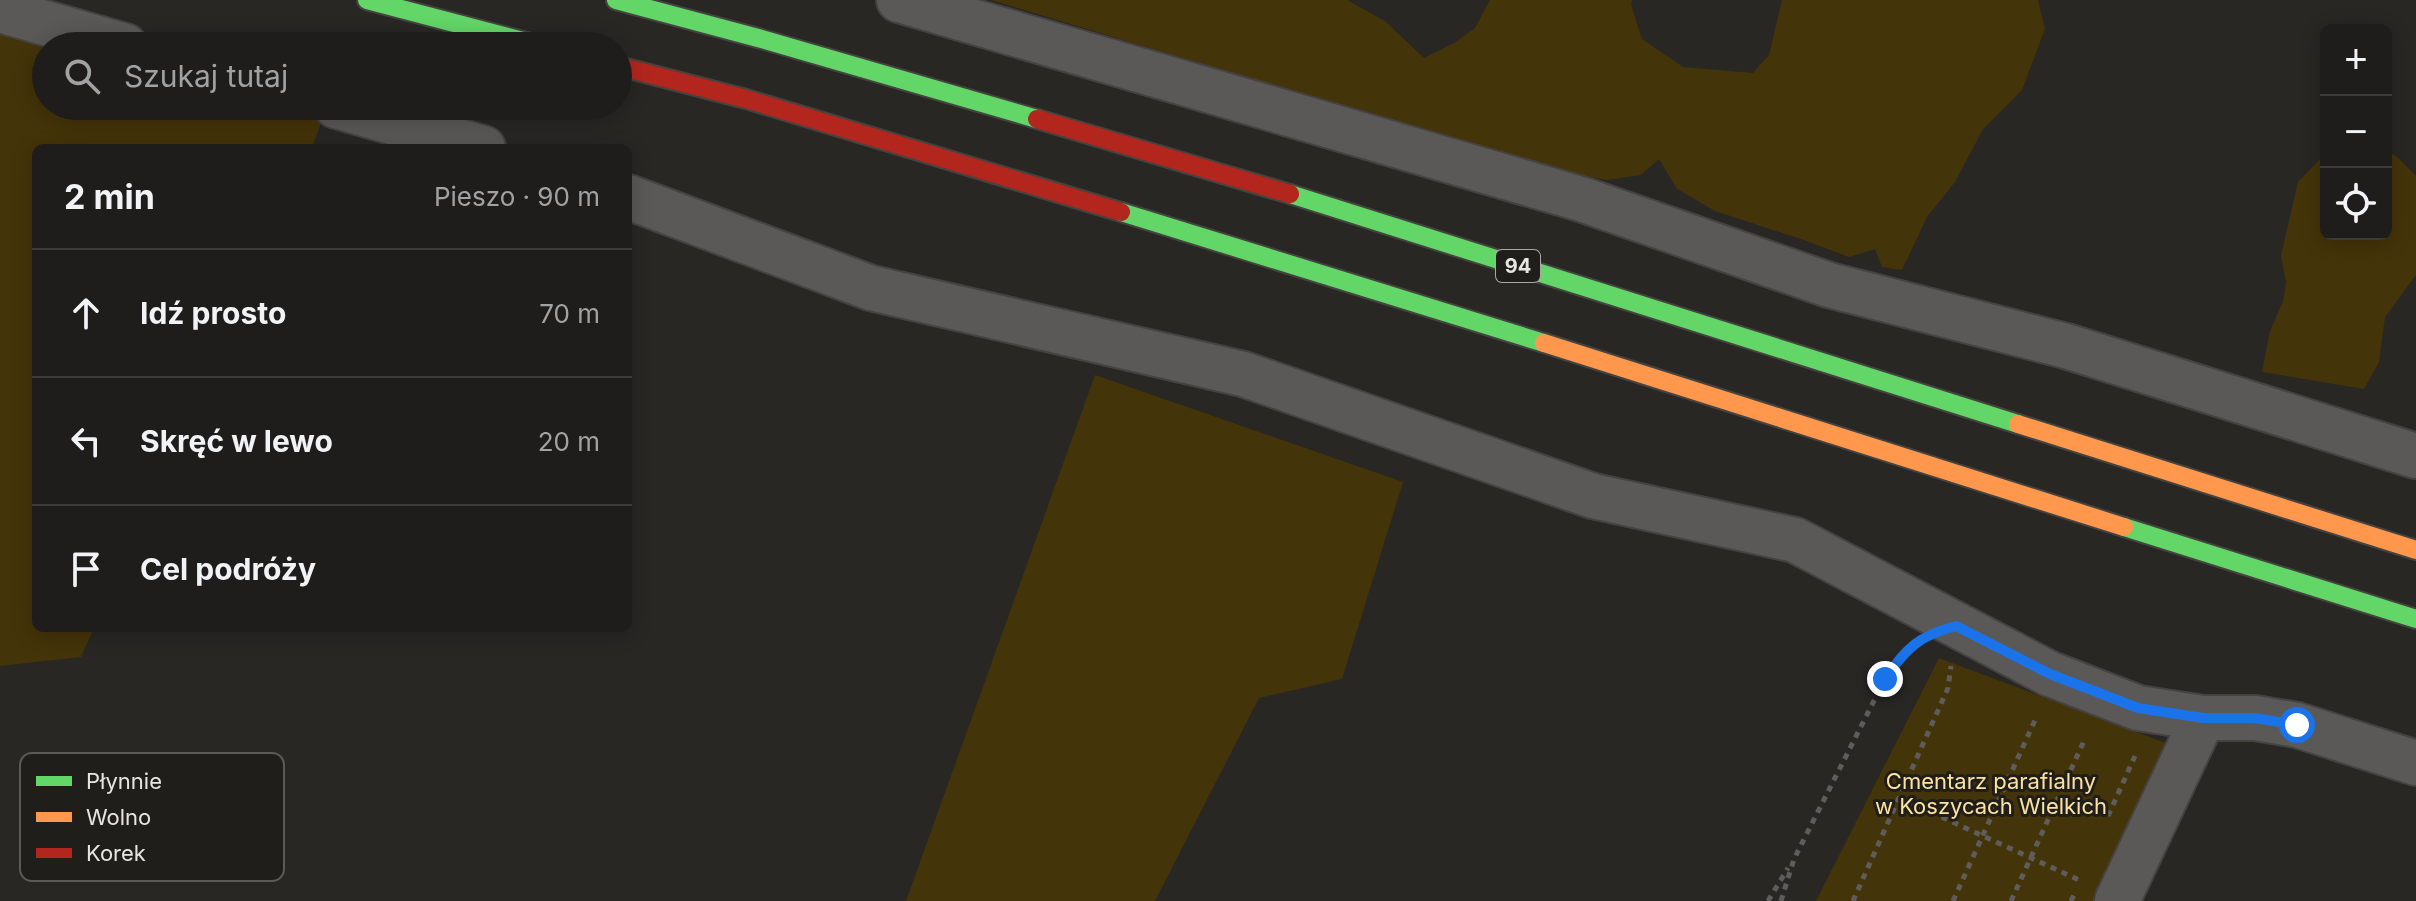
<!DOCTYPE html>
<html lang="pl">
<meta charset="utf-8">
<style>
:root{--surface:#1f1d1b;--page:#272624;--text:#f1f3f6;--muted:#a1a2a3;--line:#3c3b3a}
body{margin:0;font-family:Inter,sans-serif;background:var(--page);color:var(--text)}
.controls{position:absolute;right:24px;top:24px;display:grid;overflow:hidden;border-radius:12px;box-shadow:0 4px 20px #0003}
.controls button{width:72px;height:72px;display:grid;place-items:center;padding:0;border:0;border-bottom:2px solid var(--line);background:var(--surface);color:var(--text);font:40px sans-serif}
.stop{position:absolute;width:24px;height:24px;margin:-18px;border:6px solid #1a73e8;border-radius:50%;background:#fff}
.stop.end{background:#1a73e8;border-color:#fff;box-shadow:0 2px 8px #0008}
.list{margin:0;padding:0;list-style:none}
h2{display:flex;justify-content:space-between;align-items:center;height:104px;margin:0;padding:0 32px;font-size:34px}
h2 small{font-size:26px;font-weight:400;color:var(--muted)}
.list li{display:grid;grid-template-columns:52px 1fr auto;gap:24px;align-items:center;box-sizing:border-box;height:128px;padding:0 32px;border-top:2px solid var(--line)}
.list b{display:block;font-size:30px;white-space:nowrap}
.list em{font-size:26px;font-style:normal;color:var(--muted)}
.icon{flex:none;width:44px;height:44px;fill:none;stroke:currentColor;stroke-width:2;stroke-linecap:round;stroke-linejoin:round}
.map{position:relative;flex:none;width:2416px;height:901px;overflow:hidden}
.search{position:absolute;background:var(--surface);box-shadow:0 4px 20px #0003;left:32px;top:32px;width:600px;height:88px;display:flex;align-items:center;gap:20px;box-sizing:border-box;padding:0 28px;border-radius:44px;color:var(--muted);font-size:30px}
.panel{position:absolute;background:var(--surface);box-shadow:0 4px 20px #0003;left:32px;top:144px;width:600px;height:488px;border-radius:12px}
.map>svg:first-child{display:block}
</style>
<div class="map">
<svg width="2416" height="901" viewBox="0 0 2416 901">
<rect width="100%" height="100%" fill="#292724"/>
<path fill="#443409" d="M991,0H1347L1385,21L1424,58L1454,43L1475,28L1490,0H1632L1631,5L1642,39L1683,67L1753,73L1769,55L1782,0H2038L2045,29L2022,90L1983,129L1955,182L1927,217L1902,270L1882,267L1875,249L1849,257L1804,240L1715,211L1677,189L1659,159L1641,175L1606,180L1505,160L1258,81Z
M0,12L46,46V106H327L312,148H36V628H94L81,657L0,666Z
M2386,151L2396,156L2416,176V275L2385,317L2379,362L2364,389L2262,372L2270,331L2283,301L2286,282L2281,255L2298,182L2326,153V234H2386Z
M1095,375L1403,482L1342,679L1259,698L1155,901H906Z
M1939,658L2171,745L2098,901H1816Z"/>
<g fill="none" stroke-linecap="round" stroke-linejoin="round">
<g stroke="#444340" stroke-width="48">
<path id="street" d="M899,0L1581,199L1829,285L2066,346L2416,456
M0,10L125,46
M336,106L483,148
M628,197L871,288L1243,374L1593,496L1795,540L2050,674L2138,708L2203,718
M2117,901L2203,718H2255L2297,725L2416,763"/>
</g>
<g stroke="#444340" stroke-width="22">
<path id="fast" d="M367,0L542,46
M616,0L758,38L1037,119
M1290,194L2018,424
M1121,212L1544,343
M2124,527L2416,619"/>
</g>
<g stroke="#444340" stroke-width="22">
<path id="slow" d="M1544,343L2124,527
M2018,424L2416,550"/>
</g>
<g stroke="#444340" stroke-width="22">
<path id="jam" d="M618,66L746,99L1121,212
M1037,119L1290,194"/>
</g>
<path stroke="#5f5d5b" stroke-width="5" stroke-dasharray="6 6" stroke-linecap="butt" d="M1898,797L2081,881
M2108,816L2135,756
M1768,901L1788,868
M1781,901L1794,859L1885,679L1904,651L1912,646
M1853,901L1948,688L1951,666
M1953,901L2036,718
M2011,901L2084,741
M2071,901L2076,891"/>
<use href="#street" stroke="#5b5958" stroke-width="44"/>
<use href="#fast" stroke="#63d668" stroke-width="18"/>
<use href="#slow" stroke="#ff974d" stroke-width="18"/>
<use href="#jam" stroke="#b3261e" stroke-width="18"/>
</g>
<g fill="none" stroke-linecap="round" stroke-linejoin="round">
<path stroke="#1a73e8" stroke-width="10" d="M1885,679C1906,648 1920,635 1956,626L2050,674L2138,708L2203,718H2255L2297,725"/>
</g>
<g text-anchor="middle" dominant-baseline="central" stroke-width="6" stroke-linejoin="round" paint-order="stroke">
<rect fill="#201e1a" stroke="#aba9a6" stroke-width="2" x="1496" y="250" width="44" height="32" rx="6"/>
<g font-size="20" font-weight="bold" fill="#e6e5e2">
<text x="1518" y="266">94</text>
</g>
<g font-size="22" fill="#fce1a1" stroke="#201e1a">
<text x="1991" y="781">Cmentarz parafialny<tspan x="1991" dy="25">w Koszycach Wielkich</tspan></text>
</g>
</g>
<rect x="20" y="753" width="264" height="128" rx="12" fill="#201e1a" stroke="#5b5a56" stroke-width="2"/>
<rect x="36" y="776" width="36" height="10" fill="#63d668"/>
<rect x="36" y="812" width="36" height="10" fill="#ff974d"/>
<rect x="36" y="848" width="36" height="10" fill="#b3261e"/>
<g font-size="22" fill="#e6e5e2">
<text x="86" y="789">Płynnie</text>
<text x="86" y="825">Wolno</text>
<text x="86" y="861">Korek</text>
</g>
</svg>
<div class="controls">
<button>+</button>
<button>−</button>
<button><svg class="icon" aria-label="locate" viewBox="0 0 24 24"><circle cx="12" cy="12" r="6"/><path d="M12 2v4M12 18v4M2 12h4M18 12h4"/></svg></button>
</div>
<div class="stop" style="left:2297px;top:725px"></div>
<div class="stop end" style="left:1885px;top:679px"></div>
<div class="search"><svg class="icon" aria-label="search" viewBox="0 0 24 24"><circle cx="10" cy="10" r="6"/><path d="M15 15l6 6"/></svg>Szukaj tutaj</div>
<section class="panel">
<h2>2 min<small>Pieszo · 90 m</small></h2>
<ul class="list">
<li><svg class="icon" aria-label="ahead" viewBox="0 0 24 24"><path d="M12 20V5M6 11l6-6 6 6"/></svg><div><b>Idź prosto</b></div><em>70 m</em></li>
<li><svg class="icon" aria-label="left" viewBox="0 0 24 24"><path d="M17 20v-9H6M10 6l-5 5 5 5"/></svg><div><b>Skręć w lewo</b></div><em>20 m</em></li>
<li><svg class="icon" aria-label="arrive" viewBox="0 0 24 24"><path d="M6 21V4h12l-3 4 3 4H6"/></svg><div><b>Cel podróży</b></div></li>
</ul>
</section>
</div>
